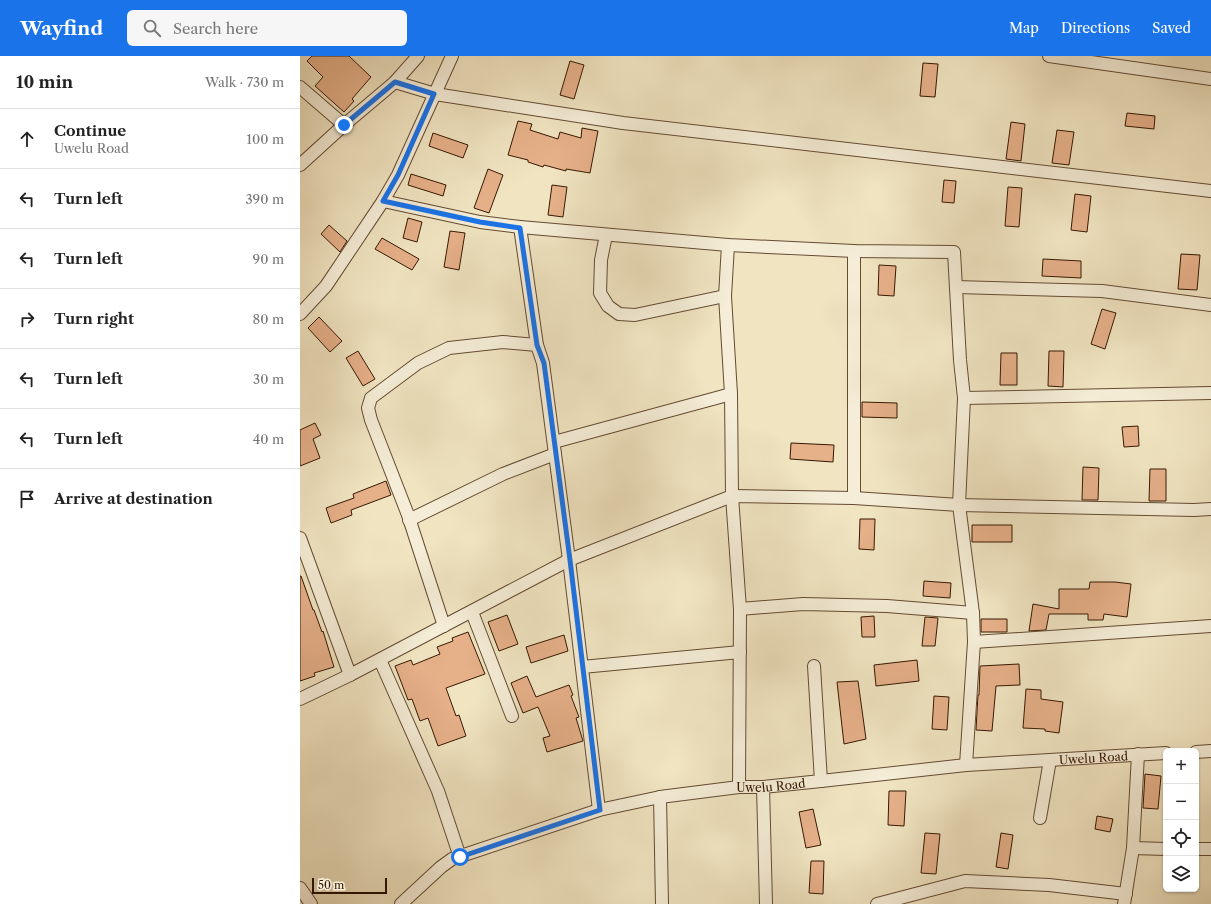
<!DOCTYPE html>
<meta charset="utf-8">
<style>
:root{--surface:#fff;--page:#f6f6f6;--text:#222;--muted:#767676;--line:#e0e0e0;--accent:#1a73e8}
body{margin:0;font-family:"Libre Caslon Text",serif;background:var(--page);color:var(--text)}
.controls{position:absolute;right:12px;bottom:12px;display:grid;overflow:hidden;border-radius:6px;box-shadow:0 1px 3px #0004}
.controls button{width:36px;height:36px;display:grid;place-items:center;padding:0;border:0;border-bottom:1px solid var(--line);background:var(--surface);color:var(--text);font:20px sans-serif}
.scale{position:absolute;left:12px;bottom:10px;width:75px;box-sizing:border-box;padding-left:4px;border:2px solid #361802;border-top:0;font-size:11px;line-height:14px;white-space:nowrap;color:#361802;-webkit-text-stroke:3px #f5edd7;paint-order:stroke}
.stop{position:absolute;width:12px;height:12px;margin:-9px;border:3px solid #1a73e8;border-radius:50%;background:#fff}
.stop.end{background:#1a73e8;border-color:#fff;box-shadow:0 1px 4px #0008}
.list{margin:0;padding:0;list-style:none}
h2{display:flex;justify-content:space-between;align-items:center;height:52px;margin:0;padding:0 16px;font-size:17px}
h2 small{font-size:13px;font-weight:400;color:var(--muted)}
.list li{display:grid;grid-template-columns:26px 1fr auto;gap:12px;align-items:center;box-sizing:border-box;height:60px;padding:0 16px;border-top:1px solid var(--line)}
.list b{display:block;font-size:15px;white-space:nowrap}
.list p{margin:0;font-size:13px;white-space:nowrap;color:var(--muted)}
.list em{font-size:13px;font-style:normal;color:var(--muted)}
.icon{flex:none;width:22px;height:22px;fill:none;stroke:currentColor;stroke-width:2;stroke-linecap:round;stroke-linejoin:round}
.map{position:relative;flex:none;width:911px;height:848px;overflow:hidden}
header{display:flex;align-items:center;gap:24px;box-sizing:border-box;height:56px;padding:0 20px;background:var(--accent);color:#fff}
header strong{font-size:19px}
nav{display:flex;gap:22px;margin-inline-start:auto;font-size:14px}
.search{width:280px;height:36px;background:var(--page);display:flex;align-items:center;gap:10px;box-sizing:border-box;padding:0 14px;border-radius:6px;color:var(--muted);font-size:15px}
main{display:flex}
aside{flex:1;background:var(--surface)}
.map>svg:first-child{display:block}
</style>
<header>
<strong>Wayfind</strong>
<div class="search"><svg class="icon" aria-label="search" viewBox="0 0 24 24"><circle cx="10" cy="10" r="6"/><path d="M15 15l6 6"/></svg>Search here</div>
<nav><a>Map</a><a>Directions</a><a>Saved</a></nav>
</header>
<main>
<aside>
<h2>10 min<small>Walk · 730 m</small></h2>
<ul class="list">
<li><svg class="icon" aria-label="ahead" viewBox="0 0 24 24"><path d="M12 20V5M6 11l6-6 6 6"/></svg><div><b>Continue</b><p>Uwelu Road</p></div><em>100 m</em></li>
<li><svg class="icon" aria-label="left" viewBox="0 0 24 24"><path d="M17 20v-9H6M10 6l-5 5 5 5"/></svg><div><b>Turn left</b></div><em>390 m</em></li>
<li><svg class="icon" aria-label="left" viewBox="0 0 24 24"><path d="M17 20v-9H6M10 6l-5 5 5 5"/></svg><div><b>Turn left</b></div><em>90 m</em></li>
<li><svg class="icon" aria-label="right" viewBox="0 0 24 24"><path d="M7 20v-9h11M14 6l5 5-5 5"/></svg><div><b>Turn right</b></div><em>80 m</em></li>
<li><svg class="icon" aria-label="left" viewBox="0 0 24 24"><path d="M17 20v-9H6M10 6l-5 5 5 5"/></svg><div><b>Turn left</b></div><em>30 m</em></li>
<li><svg class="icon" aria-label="left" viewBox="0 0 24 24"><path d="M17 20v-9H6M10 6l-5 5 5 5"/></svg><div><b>Turn left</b></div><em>40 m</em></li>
<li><svg class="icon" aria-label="arrive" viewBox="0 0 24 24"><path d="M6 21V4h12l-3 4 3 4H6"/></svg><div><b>Arrive at destination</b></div></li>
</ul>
</aside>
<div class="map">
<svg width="911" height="848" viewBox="0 0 911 848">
<rect width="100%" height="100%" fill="#f0e4c1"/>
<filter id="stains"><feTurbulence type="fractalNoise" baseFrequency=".005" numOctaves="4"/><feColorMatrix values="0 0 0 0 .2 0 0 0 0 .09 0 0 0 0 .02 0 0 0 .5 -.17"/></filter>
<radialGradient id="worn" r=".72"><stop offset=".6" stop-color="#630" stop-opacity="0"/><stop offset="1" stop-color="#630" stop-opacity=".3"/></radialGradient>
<path fill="#e6b089" stroke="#361802" d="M12,0H49L71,21L52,43L54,45L44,56L15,30L23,21L7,5Z
M270,5L284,9L274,43L260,39Z
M623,7L638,8L635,41L620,40Z
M827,57L855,60L854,73L825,70Z
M218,65L232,68L230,74L258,83L260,76L281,82L282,72L298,75L290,117L266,113V115L244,109L243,111L228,106V104L208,99Z
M711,66L725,68L721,105L706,103Z
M757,74L774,76L769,109L752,107Z
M133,77L168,89L163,102L129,90Z
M188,113L203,119L189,157L174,152Z
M111,118L146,129L143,140L108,129Z
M644,124L656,125L654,147L642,146Z
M252,129L267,131L263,161L248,159Z
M708,131L722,132L719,171L705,170Z
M775,138L791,140L787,176L771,174Z
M108,162L122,166L117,186L103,182Z
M29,169L47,185L40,196L21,178Z
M150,175L165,177L159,214L144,211Z
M82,182L119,203L112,214L75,193Z
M881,198L900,199L897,234L878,233Z
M743,203L781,205V222L742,220Z
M579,209L596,210L594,240L578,239Z
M802,253L816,257L805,293L791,288Z
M19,261L42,285L30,296L8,272Z
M58,295L75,323L63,330L46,302Z
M749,295H764L763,331L748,330Z
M701,297H717V329H700Z
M562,346L597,347V362L562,361Z
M15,367L21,379L13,383L20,402L0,410V374Z
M838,370L839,390L824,391L822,371Z
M491,387L534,389L533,406L490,403Z
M783,411L799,412L798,444H782Z
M850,413H866V445H849Z
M86,425L91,439L51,454L52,459L31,467L26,452L54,442L53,438Z
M560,463H575L574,494L559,493Z
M672,469H712V486H672Z
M0,520H1L13,554H14L22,576L23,575L34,611L14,617L15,620L0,625Z
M624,525L651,527L650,542L623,540Z
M790,526H815L831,528L827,561L804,558L803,564H788V558H749L746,574L729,575L733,548L759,553V533H789Z
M207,559L218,588L199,595L188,566Z
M574,560L575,581H562L561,561Z
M625,561L638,562L635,590H622Z
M681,563H707V576H681Z
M168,576L185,618L146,632L156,660L159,659L166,680L138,690L128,662L120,665L112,643L108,644L95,610L111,604L113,609L140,598L137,591L153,585L152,582Z
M264,579L268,595L231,607L226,591Z
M617,604L619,625L576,630L574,609Z
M719,608L720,629L696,630L692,675L676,674L678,639H679L680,610Z
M227,620L236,641L269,629L273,639L271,640L279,661L276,662L283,685L247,696L243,682L250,680L238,651L223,657L211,627Z
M558,625L566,683L544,688L537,626Z
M726,633L741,634V643L763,646L759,677L745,675V673L723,672Z
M634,640L649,641L647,674L632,673Z
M845,718L861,720L858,753L843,752Z
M589,735H606L604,770L588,769Z
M513,753L521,789L506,792L499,756Z
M797,760L813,763L810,776L795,773Z
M625,777L640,778L636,818L621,817Z
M701,777L713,779L708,813L696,811Z
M511,805H524L523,838L509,837Z"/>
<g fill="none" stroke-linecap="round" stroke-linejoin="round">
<g stroke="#644b32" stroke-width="14">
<g id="minor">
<path d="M749,0L911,23"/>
<path d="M95,26L135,38L323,67L911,135"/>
<path d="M0,31L44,69"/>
<path d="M0,109L44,69L95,26L118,0"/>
<path d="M83,145L180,166L220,171L428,189L554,195L654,196L660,304L664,342L659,449L673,557L674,586L666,709"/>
<path d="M220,171L237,289L243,307L269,504L299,754"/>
<path d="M306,179L301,204L300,237L308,250L319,258L335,259L425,240"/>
<path d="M428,189L425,240L431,338L432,440L440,553L439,731"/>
<path d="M554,195V442"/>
<path d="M656,231L802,235L911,249"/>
<path d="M0,258L26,230L83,145L98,119L152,0"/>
<path d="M664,342L911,337"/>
<path d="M254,386L431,338"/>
<path d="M109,464L203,418L255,398"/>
<path d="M0,482L50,619"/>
<path d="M440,553L503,548L587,550L673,557"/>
<path d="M172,556L212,660"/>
<path d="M144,570L108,459L71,364L68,352L71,342L118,307L149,292L203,286L237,289"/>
<path d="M674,586L911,570"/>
<path d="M80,604L138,735L160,801"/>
<path d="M514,610L521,725"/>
<path d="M282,611L440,596"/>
<path d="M0,643L50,619L269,504L432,440L554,442L659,449L894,454L911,453"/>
<path d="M896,696L911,695"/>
<path d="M463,731L466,848"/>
<path d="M360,741L362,848"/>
<path d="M740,762L750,704"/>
<path d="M833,792L866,793"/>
<path d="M896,793H911"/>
<path d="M0,832L11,848"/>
<path id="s1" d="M101,848L141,811L152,803L299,754L360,741L439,731H463L521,725L666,709L866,697"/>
<path d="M577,848L665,825L749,829L826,838"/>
<path d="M824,848L833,792L838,698"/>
</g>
</g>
<use href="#minor" stroke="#f5edd7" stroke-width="12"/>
</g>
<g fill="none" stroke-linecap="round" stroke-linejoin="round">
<path stroke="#1a73e8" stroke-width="5" d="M44,69L95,26L134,38L98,119L83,145L180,166L220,172L237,289L244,307L270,504L300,754L160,801"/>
</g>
<g text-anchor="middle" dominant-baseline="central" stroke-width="3.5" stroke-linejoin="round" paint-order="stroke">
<g font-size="12" fill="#361802" stroke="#f5edd7">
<text stroke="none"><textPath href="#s1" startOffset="721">Uwelu Road</textPath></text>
<text stroke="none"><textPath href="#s1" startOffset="397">Uwelu Road</textPath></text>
</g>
</g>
<rect width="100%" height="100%" filter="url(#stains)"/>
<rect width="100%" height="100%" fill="url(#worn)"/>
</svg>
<div class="controls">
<button>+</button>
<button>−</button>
<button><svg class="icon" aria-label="locate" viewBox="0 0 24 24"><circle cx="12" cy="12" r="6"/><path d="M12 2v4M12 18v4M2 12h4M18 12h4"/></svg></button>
<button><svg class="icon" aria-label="layers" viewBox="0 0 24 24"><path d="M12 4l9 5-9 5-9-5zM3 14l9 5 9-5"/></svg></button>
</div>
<div class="scale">50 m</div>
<div class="stop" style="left:160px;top:801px"></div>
<div class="stop end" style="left:44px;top:69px"></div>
</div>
</main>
